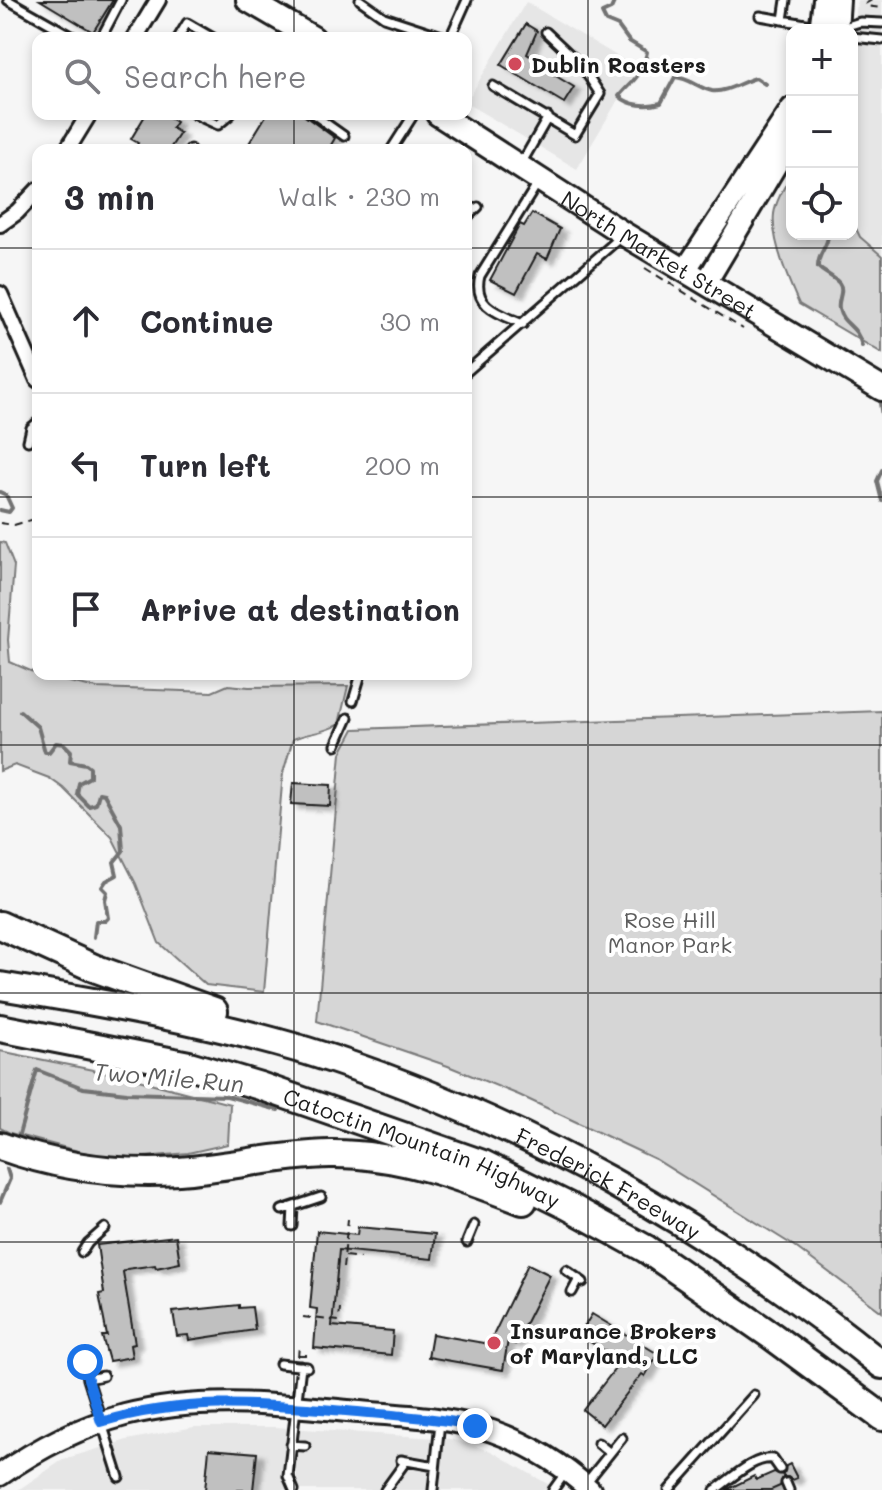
<!DOCTYPE html>
<meta charset="utf-8">
<style>
:root{--surface:#fff;--page:#f7f7f7;--text:#2b2b33;--muted:#7c7c81;--line:#e1e1e2}
body{margin:0;font-family:Mali,sans-serif;background:var(--page);color:var(--text)}
.controls{position:absolute;right:24px;top:24px;display:grid;overflow:hidden;border-radius:16px;box-shadow:0 4px 12px #0003}
.controls button{width:72px;height:72px;display:grid;place-items:center;padding:0;border:0;border-bottom:2px solid var(--line);background:var(--surface);color:var(--text);font:40px sans-serif}
.stop{position:absolute;width:24px;height:24px;margin:-18px;border:6px solid #1a73e8;border-radius:50%;background:#fff}
.stop.end{background:#1a73e8;border-color:#fff;box-shadow:0 2px 8px #0008}
.list{margin:0;padding:0;list-style:none}
h2{display:flex;justify-content:space-between;align-items:center;height:104px;margin:0;padding:0 32px;font-size:34px}
h2 small{font-size:26px;font-weight:400;color:var(--muted)}
.list li{display:grid;grid-template-columns:52px 1fr auto;gap:24px;align-items:center;box-sizing:border-box;height:144px;padding:0 32px;border-top:2px solid var(--line)}
.list b{display:block;font-size:30px;white-space:nowrap}
.list em{font-size:26px;font-style:normal;color:var(--muted)}
.icon{flex:none;width:44px;height:44px;fill:none;stroke:currentColor;stroke-width:2;stroke-linecap:round;stroke-linejoin:round}
.map{position:relative;flex:none;width:882px;height:1490px;overflow:hidden}
.search{position:absolute;background:var(--surface);box-shadow:0 4px 12px #0003;left:32px;top:32px;width:440px;height:88px;display:flex;align-items:center;gap:20px;box-sizing:border-box;padding:0 28px;border-radius:16px;color:var(--muted);font-size:30px}
.panel{position:absolute;background:var(--surface);box-shadow:0 4px 12px #0003;left:32px;top:144px;width:440px;height:536px;border-radius:16px}
.map>svg:first-child{display:block}
</style>
<div class="map">
<svg width="882" height="1490" viewBox="0 0 882 1490">
<defs>
<filter id="shadow"><feDropShadow dx="7" dy="4.5" stdDeviation="2" flood-color="#0004"/></filter>
</defs>
<rect width="100%" height="100%" fill="#f6f6f6"/>
<filter id="ink" filterUnits="userSpaceOnUse"><feTurbulence type="fractalNoise" baseFrequency=".0125" numOctaves="2"/><feDisplacementMap in="SourceGraphic" scale="16" xChannelSelector="R" yChannelSelector="G"/><feConvolveMatrix kernelMatrix="1 2 1 2 8 2 1 2 1" color-interpolation-filters="sRGB"/></filter>
<g filter="url(#ink)">
<path fill="#e6e6e6" d="M857,0H882V256L860,237L852,220V58Z
M526,2L637,68L577,169L466,103Z
M194,1427H275L450,1439L491,1451L558,1490H18L64,1459L127,1440Z"/>
<path fill="#d6d6d6" stroke="#797979" stroke-width="2" d="M792,174V234H852V220L860,237L882,256V353L799,304C789,282 771,239 774,214C776,200 785,186 792,174Z
M0,542L5,543L14,566L8,640L10,662L42,676L97,688L212,692L228,685L249,687L348,686L339,724C322,734 310,732 293,739L283,773L264,992L206,985L159,943L136,884L112,837L63,788L49,778L15,765L0,771Z
M882,711V1312L794,1246L655,1159L519,1095L448,1066L317,1021L341,753L354,729Z
M0,1051L127,1077L230,1104L228,1144L188,1153L112,1160L10,1133L0,1128Z"/>
<g fill="none" stroke-linecap="round" stroke-linejoin="round">
<path stroke="#727272" stroke-width="4" d="M615,0L611,9L602,13L606,21L618,26L629,41L647,52C642,76 634,79 619,96C630,106 647,107 661,103L675,77C689,78 699,88 712,91C726,93 743,81 756,78L765,84
M828,234C829,246 817,254 818,267C824,273 834,277 839,283C845,291 837,300 839,309C843,326 857,324 862,346
M880,403L882,416
M882,470L877,481L882,501
M0,492L6,495L12,508L9,512L0,510
M20,711L38,727L45,752H49L56,743L64,744L71,751L70,761L86,764L90,767V777L79,783L77,794L89,806L96,804L99,793L104,794L121,825L123,851L114,862L117,875L106,881L102,887L107,892L105,900L108,918L105,921H96L94,937
M17,1142L37,1070L83,1088L127,1093L227,1096L278,1110
M0,1202L10,1179L7,1169"/>
</g>
<path fill="#c0c0c0" stroke="#1c1c1c" stroke-width="2" filter="url(#shadow)" d="M40,0H113L93,32Z
M526,24L537,31L527,54L543,64L541,67L574,87L564,103L501,65Z
M146,114H162L176,122L172,128L180,133L169,150H134L138,143L131,139Z
M267,114H302L335,138L328,150H245Z
M532,213L560,229L547,259L537,254L516,293L490,280L520,224L524,226Z
M293,783L331,785L330,806L291,804Z
M358,1227L435,1234L432,1259L339,1250L332,1326L393,1331L391,1355L314,1348L317,1309L310,1308L317,1231L357,1235Z
M176,1236L180,1263L156,1268L155,1265L127,1269L123,1272L135,1344L130,1345L132,1357L109,1361L102,1336H107L99,1294L104,1293L97,1245Z
M528,1264L550,1275L515,1344L508,1340L503,1370L428,1357L432,1334L489,1344Z
M239,1305V1308L252,1307L255,1330L189,1340L188,1335L177,1336L173,1312Z
M592,1314L658,1354L645,1376L642,1374L602,1425L583,1410L621,1361L579,1335Z
M209,1449L257,1453L253,1490H205Z
M790,1464L797,1478L792,1480L788,1477H783L780,1486L771,1490H726L754,1476L756,1480L774,1472L783,1475L786,1466Z"/>
<g fill="none" stroke-linecap="round" stroke-linejoin="round">
<g stroke="#1c1c1c" stroke-width="13">
<path id="lane" d="M8,0L75,38
M360,0L384,17L448,38
M760,16L817,26
M783,20L786,0
M841,28L860,22L882,23
M852,37L882,40
M101,38L121,0
M178,38L187,23L213,38
M450,38L467,0
M493,86L575,135L600,94L581,65L546,32
M194,114L218,125L231,114
M313,114L344,136
M190,150V149
M391,150L414,114
M521,164L548,117
M466,218L478,207
M523,324C500,314 472,307 480,276L539,181
M466,372L623,235
M28,441L31,428L38,422
M353,701L361,674
M336,745L348,718
M282,1210L321,1197
M292,1226L293,1207
M467,1242L474,1225
M82,1252L88,1243L105,1228
M566,1270L583,1282
M572,1292L579,1279
M85,1362L88,1379L119,1477
M280,1364L307,1367
M88,1379L103,1376
M598,1443L610,1453
M291,1445L305,1446
M401,1460L435,1466
M586,1483L622,1438
M786,1483L789,1490
M294,1490L288,1476L301,1366
M385,1490L406,1461
M433,1490L440,1422
M553,1490L566,1472
M669,1490L754,1395
M715,1490C731,1479 754,1456 773,1459L780,1469"/>
</g>
<g stroke="#1c1c1c" stroke-width="20">
<path id="street" d="M135,38L158,0
M67,150L89,114
M0,224L17,212L38,190
M0,294L38,380"/>
</g>
<g stroke="#1c1c1c" stroke-width="26">
<path id="secondary" d="M820,30L824,0
M837,30L839,0
M686,269L792,108
M707,281L792,138
M0,1475C38,1448 80,1427 125,1415C203,1395 281,1405 360,1412C404,1416 450,1417 492,1431C529,1444 562,1464 590,1490"/>
</g>
<g stroke="#1c1c1c" stroke-width="28">
<g id="primary">
<path d="M248,0L313,38"/>
<path id="s1" d="M438,114L624,234L882,389"/>
</g>
</g>
<g stroke="#1c1c1c" stroke-width="32">
<g id="highway">
<path d="M0,925L94,968L214,1011"/>
<path id="s2" d="M0,986C103,1003 207,1021 307,1051C517,1116 712,1227 882,1365"/>
<path id="s3" d="M0,1028L189,1065L260,1086L483,1164L568,1206L646,1249L772,1336L882,1417"/>
<path d="M0,1146C58,1167 118,1175 179,1171C230,1167 279,1155 330,1154C398,1153 461,1177 523,1201"/>
</g>
</g>
<path stroke="#1c1c1c" stroke-width="2" stroke-dasharray="8 6" stroke-linecap="butt" d="M872,0L865,4L866,6L882,8
M645,268L743,329
M0,523L14,525L38,518
M345,1256L360,1258
M343,1268L348,1219
M303,1317L339,1321L340,1308
M299,1355H310
M298,1357L299,1346"/>
<use href="#lane" stroke="#fff" stroke-width="7"/>
<use href="#street" stroke="#fff" stroke-width="14"/>
<use href="#secondary" stroke="#fff" stroke-width="20"/>
<use href="#primary" stroke="#fff" stroke-width="22"/>
<use href="#highway" stroke="#fff" stroke-width="26"/>
</g>
</g>
<g fill="none" stroke-linecap="round" stroke-linejoin="round" filter="url(#ink)">
<path stroke="#1a73e8" stroke-width="10" d="M85,1362L88,1379L101,1422C186,1397 260,1404 346,1411C390,1415 433,1417 475,1426"/>
</g>
<path fill="none" stroke="#1c1c1c" stroke-width="2" stroke-opacity="0.55" d="M294,0V38M588,0V1490M294,114V150M0,248H38M466,248H882M0,497H38M466,497H882M294,674V1490M0,745H882M0,993H882M0,1242H882"/>
<g fill="#d1495b" stroke="#fff" stroke-width="3">
<circle cx="515" cy="64" r="8"/>
<circle cx="494" cy="1343" r="8"/>
</g>
<g text-anchor="middle" dominant-baseline="central" stroke-width="8" stroke-linejoin="round" paint-order="stroke">
<g font-size="22" font-weight="bold" fill="#1c1c1c" stroke="#fff" text-anchor="start">
<text x="531" y="64">Dublin Roasters</text>
<text x="510" y="1330">Insurance Brokers<tspan x="510" dy="25">of Maryland, LLC</tspan></text>
</g>
<g font-size="22" fill="#1c1c1c" stroke="#fff">
<text stroke="none"><textPath href="#s1" startOffset="262">North Market Street</textPath></text>
<text stroke="none"><textPath href="#s3" startOffset="440">Catoctin Mountain Highway</textPath></text>
<text stroke="none"><textPath href="#s2" startOffset="644">Frederick Freeway</textPath></text>
</g>
<g font-size="22" fill="#5d5d5d" stroke="#fff">
<text x="670" y="919">Rose Hill<tspan x="670" dy="25">Manor Park</tspan></text>
</g>
<g font-size="24" font-style="italic" fill="#5d5d5d" stroke="#fff">
<text transform="translate(169 1077) rotate(5)">Two Mile Run</text>
</g>
</g>
</svg>
<div class="controls">
<button>+</button>
<button>−</button>
<button><svg class="icon" aria-label="locate" viewBox="0 0 24 24"><circle cx="12" cy="12" r="6"/><path d="M12 2v4M12 18v4M2 12h4M18 12h4"/></svg></button>
</div>
<div class="stop" style="left:85px;top:1362px"></div>
<div class="stop end" style="left:475px;top:1426px"></div>
<div class="search"><svg class="icon" aria-label="search" viewBox="0 0 24 24"><circle cx="10" cy="10" r="6"/><path d="M15 15l6 6"/></svg>Search here</div>
<section class="panel">
<h2>3 min<small>Walk · 230 m</small></h2>
<ul class="list">
<li><svg class="icon" aria-label="ahead" viewBox="0 0 24 24"><path d="M12 20V5M6 11l6-6 6 6"/></svg><div><b>Continue</b></div><em>30 m</em></li>
<li><svg class="icon" aria-label="left" viewBox="0 0 24 24"><path d="M17 20v-9H6M10 6l-5 5 5 5"/></svg><div><b>Turn left</b></div><em>200 m</em></li>
<li><svg class="icon" aria-label="arrive" viewBox="0 0 24 24"><path d="M6 21V4h12l-3 4 3 4H6"/></svg><div><b>Arrive at destination</b></div></li>
</ul>
</section>
</div>
